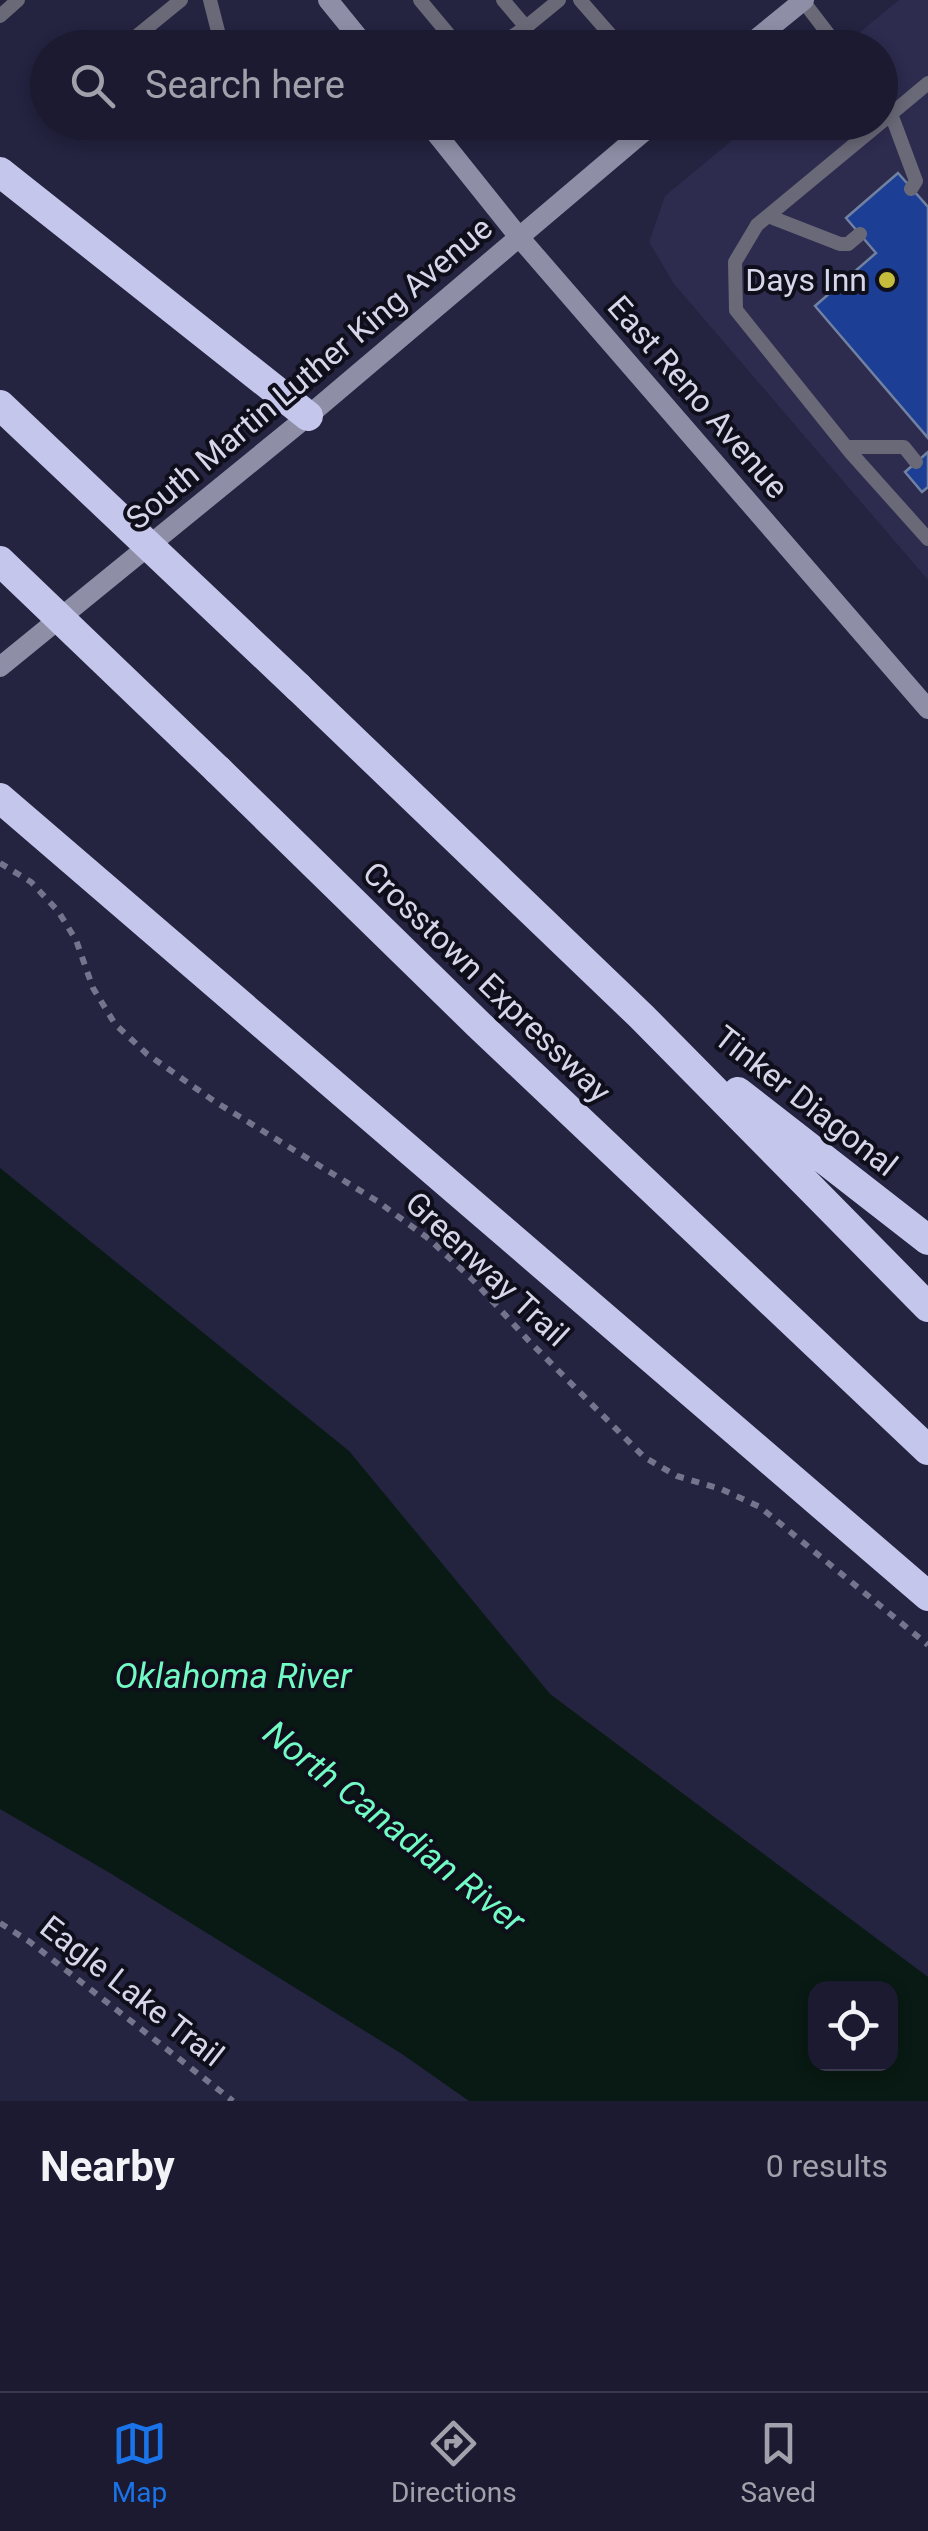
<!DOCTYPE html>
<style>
:root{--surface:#1b1a30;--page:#28273c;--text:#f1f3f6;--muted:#a0a1ab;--line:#39384c;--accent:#1a73e8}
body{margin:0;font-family:Roboto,sans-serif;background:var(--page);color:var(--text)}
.controls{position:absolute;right:30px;bottom:30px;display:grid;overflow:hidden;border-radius:20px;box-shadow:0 5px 15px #0003}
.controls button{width:90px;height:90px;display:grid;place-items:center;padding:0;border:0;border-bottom:2px solid var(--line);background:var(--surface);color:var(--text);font:50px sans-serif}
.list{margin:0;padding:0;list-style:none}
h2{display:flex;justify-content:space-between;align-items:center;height:130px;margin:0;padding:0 40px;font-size:42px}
h2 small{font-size:32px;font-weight:400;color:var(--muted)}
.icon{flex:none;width:55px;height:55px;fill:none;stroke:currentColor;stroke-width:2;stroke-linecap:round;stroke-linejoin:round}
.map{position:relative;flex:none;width:928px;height:2101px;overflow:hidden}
.search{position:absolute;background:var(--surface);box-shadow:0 5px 15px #0003;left:30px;right:30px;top:30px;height:110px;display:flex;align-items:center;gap:25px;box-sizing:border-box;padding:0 35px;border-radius:55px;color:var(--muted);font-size:38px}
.sheet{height:290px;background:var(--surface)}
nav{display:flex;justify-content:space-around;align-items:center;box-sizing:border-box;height:140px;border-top:2px solid var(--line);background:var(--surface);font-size:28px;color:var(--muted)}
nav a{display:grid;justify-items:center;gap:5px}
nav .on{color:var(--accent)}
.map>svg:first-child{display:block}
</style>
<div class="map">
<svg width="928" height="2101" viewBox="0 0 928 2101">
<rect width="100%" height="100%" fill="#242340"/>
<path fill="#2d2b4e" d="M899,0H928V580L674,284L649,242L665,196L753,123L880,122V48L842,47Z"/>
<path fill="#081a13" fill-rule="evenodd" d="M0,1168L349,1451L550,1694L928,1977V2101H469L402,2054L110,1873L0,1809ZM816,1988H890V2064H816Z"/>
<path fill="#1c3e95" stroke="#7181a1" stroke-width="2.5" d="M898,173L928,207V438L815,306L876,253L846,218Z
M928,452V487L922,492L905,472Z"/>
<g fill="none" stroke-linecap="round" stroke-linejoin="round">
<path stroke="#74748c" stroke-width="6" stroke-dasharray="8 8" stroke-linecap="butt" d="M0,863L31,882L58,911L76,940L93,988L115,1024L147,1054L214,1101L377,1201L429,1239L473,1280L529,1341L644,1457L677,1476L721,1489L760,1507L928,1645
M0,1923L30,1942L233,2101"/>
<path stroke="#696978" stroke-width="14" d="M210,0L221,43L225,48
M420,0L460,48
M503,0L526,27L559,0
M580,0L622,48
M803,1L839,48
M0,16L18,0
M122,48L181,0
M495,48L526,27
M880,101L891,114L928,83
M911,189L916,181L891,114L757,225L735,262L736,310L851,453L928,539
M768,216L840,244H848L860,234
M847,447H904L916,462"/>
<path stroke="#8e8fa7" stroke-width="20" d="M328,0L367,48
M745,48L804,0
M427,122L519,237L928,709
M0,667L308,416L655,122"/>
<path stroke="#c5c6eb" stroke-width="30" d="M0,172L308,416
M298,687L641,1016L928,1307
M218,770L479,1025L928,1450
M0,798L928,1596
M738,1092L928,1240"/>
<path stroke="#c5c6eb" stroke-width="30" d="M0,405L298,687
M0,561L218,770"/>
</g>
<circle fill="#c6bc3c" stroke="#0f0e1b" stroke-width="4" cx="887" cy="280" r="10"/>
<g text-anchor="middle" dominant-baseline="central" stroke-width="8" stroke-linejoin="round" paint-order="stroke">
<g font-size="32" fill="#d5d6e9" stroke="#0f0e1b" text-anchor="end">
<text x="867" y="280">Days Inn</text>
</g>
<g font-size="32" fill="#d5d6e9" stroke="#0f0e1b">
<text transform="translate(309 373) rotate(-40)">South Martin Luther King Avenue</text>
<text transform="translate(698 397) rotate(49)">East Reno Avenue</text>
<text transform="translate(487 982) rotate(44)">Crosstown Expressway</text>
<text transform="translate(806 1101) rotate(38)">Tinker Diagonal</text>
<text transform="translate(487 1269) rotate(43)">Greenway Trail</text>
<text transform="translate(132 1991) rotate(38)">Eagle Lake Trail</text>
</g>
<g font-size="35" font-style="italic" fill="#72fac4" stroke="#0f0e1b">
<text x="233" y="1676">Oklahoma River</text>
<text transform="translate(394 1827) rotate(38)">North Canadian River</text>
</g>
</g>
</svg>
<div class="controls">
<button><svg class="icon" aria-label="locate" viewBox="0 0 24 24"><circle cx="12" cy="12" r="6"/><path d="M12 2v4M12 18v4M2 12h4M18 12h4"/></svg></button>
</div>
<div class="search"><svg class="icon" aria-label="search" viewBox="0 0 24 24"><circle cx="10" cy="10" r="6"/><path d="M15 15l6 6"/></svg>Search here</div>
</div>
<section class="sheet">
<h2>Nearby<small>0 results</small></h2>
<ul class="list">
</ul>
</section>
<nav>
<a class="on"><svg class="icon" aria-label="map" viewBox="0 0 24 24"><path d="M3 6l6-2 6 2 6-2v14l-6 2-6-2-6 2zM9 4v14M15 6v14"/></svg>Map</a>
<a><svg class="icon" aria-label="directions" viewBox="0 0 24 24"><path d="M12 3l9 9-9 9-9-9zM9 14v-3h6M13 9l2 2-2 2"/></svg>Directions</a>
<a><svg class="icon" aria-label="saved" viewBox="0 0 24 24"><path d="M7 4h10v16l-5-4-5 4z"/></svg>Saved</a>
</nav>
